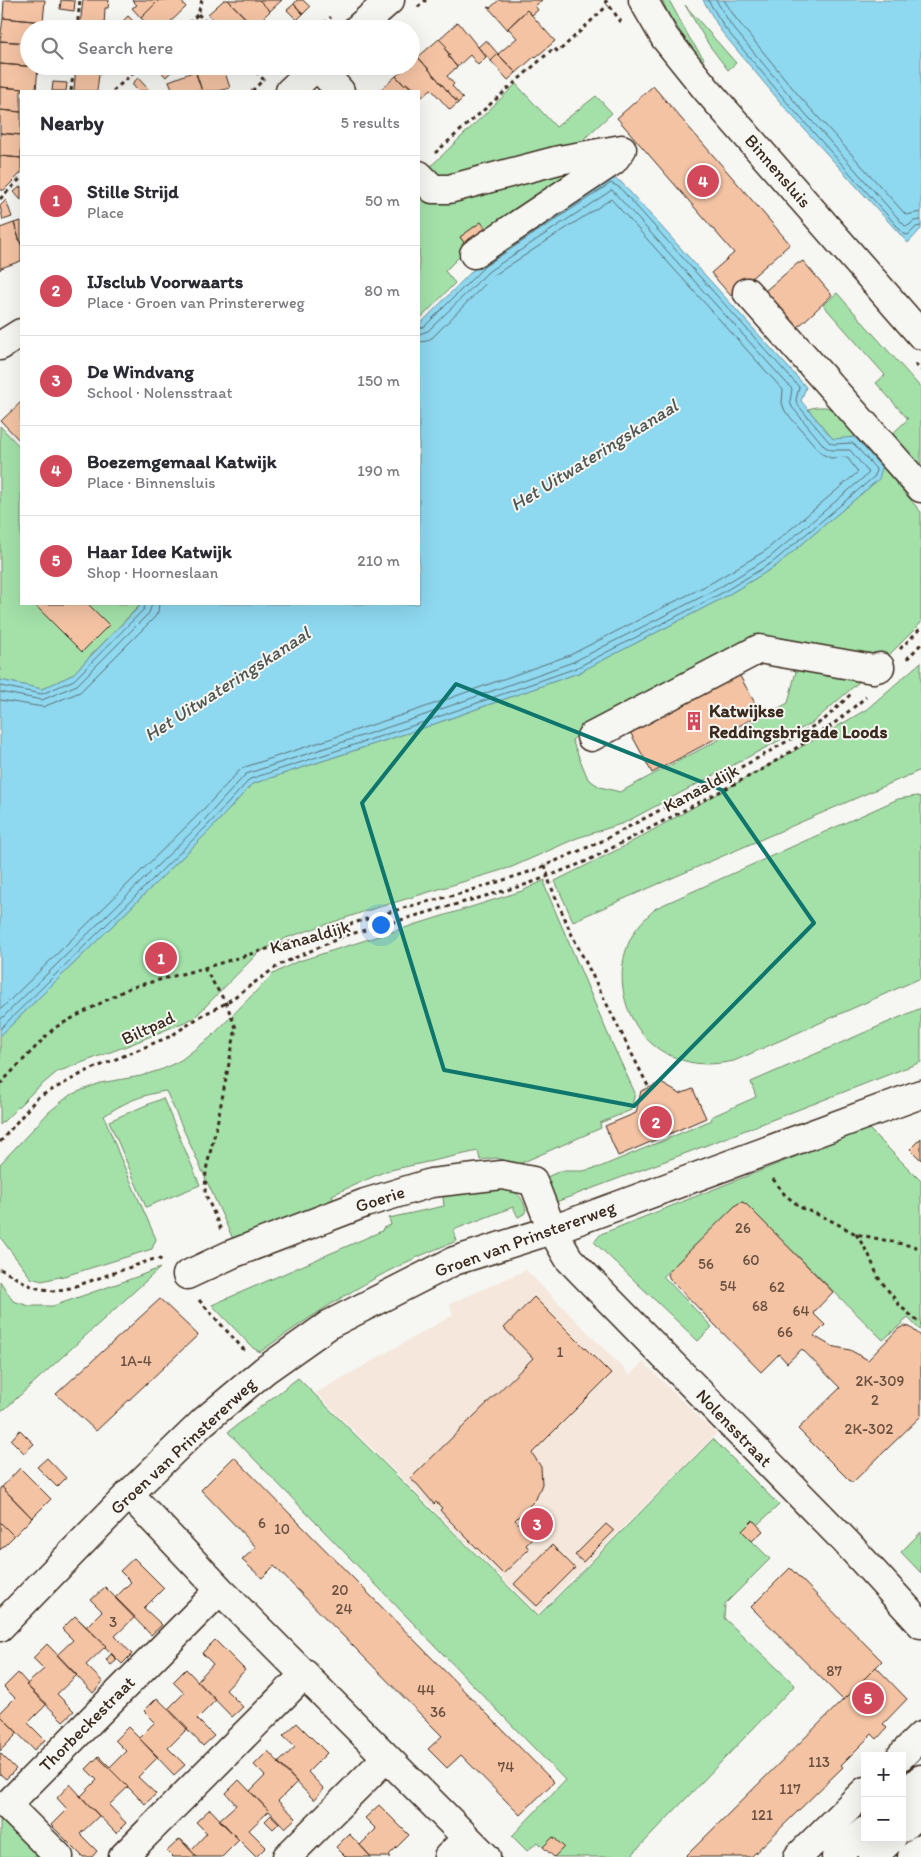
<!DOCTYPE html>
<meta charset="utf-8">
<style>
:root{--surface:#fff;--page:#f2f2f3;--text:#2b2b33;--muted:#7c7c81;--line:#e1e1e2;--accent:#d1495b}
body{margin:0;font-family:Itim,sans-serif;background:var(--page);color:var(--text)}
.controls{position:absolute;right:15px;bottom:15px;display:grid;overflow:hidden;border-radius:0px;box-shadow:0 5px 20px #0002}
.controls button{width:45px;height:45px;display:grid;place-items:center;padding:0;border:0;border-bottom:1px solid var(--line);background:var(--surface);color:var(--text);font:25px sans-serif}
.you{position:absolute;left:380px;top:924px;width:18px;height:18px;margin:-12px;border:4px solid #fff;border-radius:50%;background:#1a73e8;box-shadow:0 0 0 8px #1a73e833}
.badge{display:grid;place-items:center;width:32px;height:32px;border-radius:50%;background:var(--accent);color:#fff;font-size:16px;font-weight:700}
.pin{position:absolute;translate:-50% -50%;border:2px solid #fff;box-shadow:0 1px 5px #0006}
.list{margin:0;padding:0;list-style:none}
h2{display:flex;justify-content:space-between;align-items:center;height:65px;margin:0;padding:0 20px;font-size:21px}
h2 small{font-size:16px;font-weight:400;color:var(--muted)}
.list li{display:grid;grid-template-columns:32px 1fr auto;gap:15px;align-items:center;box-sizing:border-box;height:90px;padding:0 20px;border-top:1px solid var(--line)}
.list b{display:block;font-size:19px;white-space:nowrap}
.list p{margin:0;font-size:16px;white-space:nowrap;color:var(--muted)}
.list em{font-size:16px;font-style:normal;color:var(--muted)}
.icon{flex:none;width:28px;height:28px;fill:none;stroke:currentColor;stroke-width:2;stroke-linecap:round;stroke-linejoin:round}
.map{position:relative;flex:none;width:921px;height:1857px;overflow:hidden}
.search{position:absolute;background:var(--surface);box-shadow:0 5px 20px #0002;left:20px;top:20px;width:400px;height:55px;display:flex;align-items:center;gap:12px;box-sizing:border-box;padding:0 18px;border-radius:28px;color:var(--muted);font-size:19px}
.panel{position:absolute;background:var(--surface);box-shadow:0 5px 20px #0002;left:20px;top:90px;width:400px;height:515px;border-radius:0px}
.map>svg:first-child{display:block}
</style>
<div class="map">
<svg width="921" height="1857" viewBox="0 0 921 1857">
<rect width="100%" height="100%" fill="#f6f6f2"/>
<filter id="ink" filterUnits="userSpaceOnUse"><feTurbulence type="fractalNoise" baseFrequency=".02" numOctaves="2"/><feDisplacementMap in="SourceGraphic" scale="10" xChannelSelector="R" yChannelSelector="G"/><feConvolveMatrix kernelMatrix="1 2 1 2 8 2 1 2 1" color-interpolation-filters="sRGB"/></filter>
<g filter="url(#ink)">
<path fill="#f5e7db" d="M526,1270L630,1375L643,1362L716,1434L538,1613L316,1393L453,1315L450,1304Z"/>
<path fill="#a3e1a9" stroke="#6f8664" d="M662,0H669L690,39L704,59L701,62L669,15Z
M685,5L736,63L728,70L709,45Z
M516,84L556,127L596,96L612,113L584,139L582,171L489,233L481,222L460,237L468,248L445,271L455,283L419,320V187L430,167Z
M837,293L921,388V472L890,436L908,419L876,383L885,375L823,305Z
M816,407H826L833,410L921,512V623L888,656L753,636L601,716L572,740L588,779L600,787L620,792L788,703L798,663L868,674L812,723L624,823L577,838L512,867L363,912L286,938L258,953L194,1018L132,1044L57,1072L32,1093L0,1125V1036L213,827L252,784L423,728L578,673L723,598L776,566L879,479L833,439L808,409Z
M0,426L21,448V604H141L72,675L42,689L0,680Z
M921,662V770L573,921L555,881L619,849L828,732L867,709Z
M917,796L921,797V978L734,1061C713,1065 694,1066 674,1057C624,1038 607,970 637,928C643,920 650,914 656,908L898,799Z
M545,880V887L610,1039L635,1093L631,1110L600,1123L601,1128L519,1164L496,1158L480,1160L478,1151L386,1171L332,1195L335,1204L237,1248L166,1091C144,1094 122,1103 104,1116L120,1157L156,1239L152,1249L68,1275L42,1281L31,1278L0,1237V1164L49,1112L70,1095L100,1083L141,1076L163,1069L181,1060L211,1037L273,974L296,962L522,891Z
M921,1008V1062L689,1152L556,1202L545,1178L560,1171H583L600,1167L712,1120L711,1117L756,1097L751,1082Z
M163,1098L200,1185L146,1207L109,1121Z
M868,1128L921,1181V1331L908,1318L883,1340L742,1201L663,1276L712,1327L698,1341L594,1242L601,1234Z
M498,1185C514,1191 521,1192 526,1210L524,1214L518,1217L513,1207L453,1230L457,1241C385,1267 322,1308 260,1352L253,1348L212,1305L382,1231L383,1228L391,1225L389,1218L444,1206L443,1197Z
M160,1268L6,1408L0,1411V1281L13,1301L29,1306H53L128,1280Z
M298,1378L538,1616L713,1439L779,1505L757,1525L752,1521L742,1531L770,1559L725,1604L724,1618L795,1685L630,1857H554L564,1847L553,1837L543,1847L538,1842L527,1851L512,1836L565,1780L228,1432Z
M921,1532V1573L901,1552Z
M0,1805L51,1857H0Z"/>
<path fill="#8ed8f0" stroke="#6d929c" d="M703,0H921V229L908,243L786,109L721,31Z
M610,176L621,182L806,387L801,401L833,439L855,437L882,468L879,479L776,566L723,598L578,673L423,728L252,784L213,827L0,1036V680L42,689L72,675L142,604H419V325L481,262Z"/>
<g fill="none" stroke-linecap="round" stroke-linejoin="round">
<path stroke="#5c7072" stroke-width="1" d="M708,0L725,28L790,106L904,234L908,235L916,227L921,226
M716,0L731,25L795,102L905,226H908L914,221L921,220
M724,0L737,20L800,97L906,215L921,212
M0,686L42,694L74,680L144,609L145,604
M0,692L42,700L77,685L149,613L152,604
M0,700L43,707L80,692L154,618L158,612L159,604
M0,1010L199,814L242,768L417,710L570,655L713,582L765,551L858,472L847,457L831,458L822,454L785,411L782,403L783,390L611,199L493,276L433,337L427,341L419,342
M0,1020L205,819L246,774L419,717L573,662L717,589L770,557L869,473L850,450H832L825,447L792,407L790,401L792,389L612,190L489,271L428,331L419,334
M0,1029L209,824L250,779L421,723L576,668L720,594L773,562L875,476L876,469L853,443L833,444L829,442L797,404L796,400L799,387L619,187L611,183L485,266L424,327L419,328"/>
</g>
<path fill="#f4c3a4" stroke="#3b2a1e" d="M4,0H45L43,22L3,18Z
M61,0L75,1L74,11L60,9Z
M83,0H109L108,8H105L104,27L80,25Z
M132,0H159L141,18L132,8L137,5Z
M159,0H180L186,7L163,29H161L154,22L150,27L141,18Z
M224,0H228L256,29H222L208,14Z
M228,0H259L270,11L254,27Z
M259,0H282L270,11Z
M297,0H303L310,7L303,14L294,4Z
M499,0H542L535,6L538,10L532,15L527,10L508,28V30L488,7L490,8Z
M294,4L303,14L297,20L287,10Z
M527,10L555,41L536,57L535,56L516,73L498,54L517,38L508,28Z
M128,16L135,23L129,29H120L118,26Z
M3,18L43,22L42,29H29V43L0,41Z
M277,19L287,29H273L270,26Z
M458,22L486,57L478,65L470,55L457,67L448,56L450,55L445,49L447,47L439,39Z
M80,25L104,27L103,29H80Z
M439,39L447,47L445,49L450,55L448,56L457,67L447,76L454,84L452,86L463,98L458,103L418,57Z
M486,40L498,54L491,61L478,47Z
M0,41L29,43V66L38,67L0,64Z
M498,54L516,73L508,80L491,61Z
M418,57L458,103L450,110L431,89L422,97L419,91H416L413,87L411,89L406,83L404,85L396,76L408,66H411V63Z
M0,64L38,67L36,90L0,87Z
M76,66H103L102,74H99L97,91H74Z
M156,66H169L173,70L166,77Z
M194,66H223L230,88L218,91H202Z
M195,71L202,91H173L169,81Z
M396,76L404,85L406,83L416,91H379Z
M138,78L150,91H138L132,84Z
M53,82L67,83L66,91H52Z
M653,86L790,244L731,296L711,273L734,253L617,118Z
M0,87L36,90V91H21V112L0,110Z
M0,110L21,112V135L0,133Z
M0,133L21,135V158L0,156Z
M0,156L21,158V173L4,190H0Z
M21,186V200L14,192Z
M6,200L12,217L3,220L0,206Z
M21,221V245L14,223Z
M481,222L489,233L468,248L460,237Z
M14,223L21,245V261L1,268L0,270V228Z
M803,261L832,295L797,328L765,291L798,263H800Z
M21,402V442L1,421Z
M34,604H88L109,625L82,652Z
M736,669L761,714L652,773L628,728Z
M661,1083L680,1094L693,1089L706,1118L618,1156L605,1126L636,1113L641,1091Z
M921,1138V1160L910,1149Z
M742,1202L746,1204L833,1292L813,1313L825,1325L814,1336L831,1346L850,1350L868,1360L898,1329L904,1326L910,1327L921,1336V1416L852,1483L798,1429L840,1388L802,1349L787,1363L779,1354L761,1372L670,1279L668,1275L670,1270L737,1204Z
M534,1297L611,1374L532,1453L541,1467L542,1484L536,1499L515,1520L533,1538L526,1545L529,1549L503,1574L450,1521L440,1510L442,1508L436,1502L434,1504L417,1484L410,1479L533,1358L504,1328Z
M160,1299L198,1335L96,1431L56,1394Z
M20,1430L34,1444L24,1453L11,1440Z
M234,1457L554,1782L520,1815L461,1755L447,1768L428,1749L442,1736L274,1566L262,1578L242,1560L256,1547L201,1490Z
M47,1458L66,1478L57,1487L37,1467Z
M20,1468L51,1499L32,1518L2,1487Z
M2,1487L32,1518L14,1536L0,1522V1488Z
M753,1520L763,1531L752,1541L742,1531Z
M0,1522L14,1536L0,1550Z
M606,1524L614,1531L583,1562L575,1555Z
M552,1545L575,1568L537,1606L514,1584Z
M134,1558L164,1588L144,1608L162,1625L151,1635L115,1598L131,1582L120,1571Z
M790,1568L882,1661L843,1700L751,1607Z
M105,1587L135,1617L115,1636L132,1654L122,1664L105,1647L106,1646L75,1616L86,1627L102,1611L91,1600Z
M75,1616L106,1646L86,1665L103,1682L93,1693L57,1655L73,1640L62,1629Z
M215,1640L245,1670L226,1690L243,1707L232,1717L197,1681L213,1664L202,1653Z
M47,1644L77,1675L57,1694L74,1711L63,1721L26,1685L44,1669L33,1658Z
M111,1654L117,1660L111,1665L106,1660Z
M876,1667L907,1699L883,1724L887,1728L877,1739L872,1734L841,1765L843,1767L751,1857H685Z
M186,1669L216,1700L197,1719L214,1736L203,1746L168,1709L184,1693L173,1682Z
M18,1673L28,1684L26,1685L47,1704L28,1723L45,1740L34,1750L0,1715V1713L15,1698L4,1687Z
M157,1698L188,1728L168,1748L185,1765L174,1775L139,1738L155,1722L144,1711Z
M0,1715L18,1733L0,1751Z
M297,1723L327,1753L308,1772L324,1789L314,1800L278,1763L295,1747L283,1736Z
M128,1727L158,1757L138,1777L156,1794L145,1804L98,1757L99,1756L110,1767L126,1751L115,1740Z
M268,1751L297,1782L278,1801L296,1818L285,1828L250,1791L265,1776L254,1765Z
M0,1753L16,1769L6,1779L0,1774Z
M98,1757L128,1787L109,1805L126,1823L116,1833L79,1795L81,1796L97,1780L86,1769Z
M239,1780L269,1811L249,1830L266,1847L256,1857L219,1820L236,1805L226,1793Z
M70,1784L99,1816L80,1834L97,1851L92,1857H83L51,1825L67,1809L57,1798Z
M379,1805L409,1835L389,1855L391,1857H371L360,1845L376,1829L365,1818Z
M210,1809L239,1840L222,1857H197L180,1839L192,1849L207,1833L196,1822Z
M271,1815L279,1823L273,1829L265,1821Z
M349,1834L360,1845L371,1857H346L336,1847Z
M553,1837L564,1847L554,1857L543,1847Z
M180,1839L190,1850L197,1857H173L167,1851Z"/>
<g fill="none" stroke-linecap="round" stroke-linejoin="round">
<g stroke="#3b2a1e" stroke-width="31">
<path id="minor" d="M643,0L665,38L706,89L921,335
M357,29L390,0
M317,66L340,91
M290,91L317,66
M419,175L433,189H449L559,160L622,149L613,161L474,254
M747,292L921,488
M0,346L21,333
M591,737L759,649L873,669L880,667
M187,1275L232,1254L365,1203L431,1183L502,1175L533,1181L552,1230L569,1259L847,1543L921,1624
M129,1494L220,1590L486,1857
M0,1627L129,1494L203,1422L265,1370L330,1324L454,1261L552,1230L921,1094
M901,1756L921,1736
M902,1797L921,1779
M902,1828L921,1810
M59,1857L7,1805L220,1590
M123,1857L305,1674
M287,1857L386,1758
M448,1857L467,1838
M798,1857L865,1791
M836,1857L865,1831
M873,1857L892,1838
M912,1857L921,1849"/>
</g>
<path stroke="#3b2a1e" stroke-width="3" stroke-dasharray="4 4" stroke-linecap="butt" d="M605,0L621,22
M418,7L426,0
M198,14L213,29
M77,29L80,0
M183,29L198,14L202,0
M318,29L331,17
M250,66L264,80
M71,91L74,66
M113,91L141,66
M252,91L263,80
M435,153L554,48L558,52L608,5
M0,199L21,178
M915,364L921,370
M900,649L921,628
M907,659L921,644
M545,865L550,884L570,931L649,1088
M204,968L226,1003L236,1028L217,1124L206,1170L205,1193L221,1230
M0,1084L54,1028L129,988L204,968L410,906L463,893L532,871L600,842L758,758L824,720L851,694
M0,1142L37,1098L85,1072L171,1036L201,1016L226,1003L279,965L344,936L528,884L587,861L763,769L831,726L866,697
M773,1179L785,1195L802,1208L828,1219L856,1234L921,1248
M856,1234L869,1255L878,1277L900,1306L921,1324
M0,1269L33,1287L53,1291L70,1288L157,1258L164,1261
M199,1300L245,1351"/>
<use href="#minor" stroke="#f6f6f2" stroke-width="28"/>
</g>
</g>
<path fill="none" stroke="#0f766e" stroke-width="4" stroke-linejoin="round" d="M456,684L722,790L814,923L634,1106L444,1070L362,803Z"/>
<defs>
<g id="building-bare" transform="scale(1.5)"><path d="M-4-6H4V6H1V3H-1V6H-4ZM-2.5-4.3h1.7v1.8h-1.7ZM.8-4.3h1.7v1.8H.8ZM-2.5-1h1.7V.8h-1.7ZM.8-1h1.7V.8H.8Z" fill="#d1495b" stroke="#f6f6f2" stroke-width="2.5" paint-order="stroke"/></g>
</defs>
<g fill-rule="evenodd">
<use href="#building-bare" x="694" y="721"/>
</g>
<g text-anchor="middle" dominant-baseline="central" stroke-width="4" stroke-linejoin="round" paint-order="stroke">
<g font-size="15" fill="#695040">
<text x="743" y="1228">26</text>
<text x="751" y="1260">60</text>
<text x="706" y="1264">56</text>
<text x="728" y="1286">54</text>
<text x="777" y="1287">62</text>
<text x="760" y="1306">68</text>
<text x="801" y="1311">64</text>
<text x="785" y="1332">66</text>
<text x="560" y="1352">1</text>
<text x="136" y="1361">1A-4</text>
<text x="880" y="1381">2K-309</text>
<text x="875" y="1400">2</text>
<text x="869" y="1429">2K-302</text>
<text x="262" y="1523">6</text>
<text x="282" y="1529">10</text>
<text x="340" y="1590">20</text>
<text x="344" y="1609">24</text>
<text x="113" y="1622">3</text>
<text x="834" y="1671">87</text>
<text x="426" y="1690">44</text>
<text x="438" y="1712">36</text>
<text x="819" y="1762">113</text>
<text x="506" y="1767">74</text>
<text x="790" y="1789">117</text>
<text x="762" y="1815">121</text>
</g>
<g font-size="18" fill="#3b2a1e" stroke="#f6f6f2">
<text transform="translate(778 171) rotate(49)">Binnensluis</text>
<text transform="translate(701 788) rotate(-28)">Kanaaldijk</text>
<text transform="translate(310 937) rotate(-16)">Kanaaldijk</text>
<text transform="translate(148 1028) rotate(-25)">Biltpad</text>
<text transform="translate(380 1199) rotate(-18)">Goerie</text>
<text transform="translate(525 1239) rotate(-20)">Groen van Prinstererweg</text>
<text transform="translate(734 1428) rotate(46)">Nolensstraat</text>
<text transform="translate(183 1446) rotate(-43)">Groen van Prinstererweg</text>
<text transform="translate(87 1724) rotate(-45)">Thorbeckestraat</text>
</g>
<g font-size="18" font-weight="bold" fill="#3b2a1e" stroke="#f6f6f2" text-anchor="start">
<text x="709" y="711">Katwijkse<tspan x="709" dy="21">Reddingsbrigade Loods</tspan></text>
</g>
<g font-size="19" font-style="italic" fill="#505652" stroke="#f6f6f2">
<text transform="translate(594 455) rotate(-32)">Het Uitwateringskanaal</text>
<text transform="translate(227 684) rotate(-33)">Het Uitwateringskanaal</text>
</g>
</g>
</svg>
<div class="controls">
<button>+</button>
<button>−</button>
</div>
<div class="you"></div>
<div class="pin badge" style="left:161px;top:958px">1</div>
<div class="pin badge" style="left:656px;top:1122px">2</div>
<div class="pin badge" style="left:537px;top:1524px">3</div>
<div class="pin badge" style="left:703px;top:181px">4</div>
<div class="pin badge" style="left:868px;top:1698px">5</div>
<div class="search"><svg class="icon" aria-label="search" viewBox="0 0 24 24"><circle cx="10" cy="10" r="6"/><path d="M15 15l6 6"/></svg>Search here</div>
<section class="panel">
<h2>Nearby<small>5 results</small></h2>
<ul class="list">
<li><span class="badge">1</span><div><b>Stille Strijd</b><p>Place</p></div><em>50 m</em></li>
<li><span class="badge">2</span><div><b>IJsclub Voorwaarts</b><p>Place · Groen van Prinstererweg</p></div><em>80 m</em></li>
<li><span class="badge">3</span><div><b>De Windvang</b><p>School · Nolensstraat</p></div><em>150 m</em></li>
<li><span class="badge">4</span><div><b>Boezemgemaal Katwijk</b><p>Place · Binnensluis</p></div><em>190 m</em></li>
<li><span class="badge">5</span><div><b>Haar Idee Katwijk</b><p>Shop · Hoorneslaan</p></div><em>210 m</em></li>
</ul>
</section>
</div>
